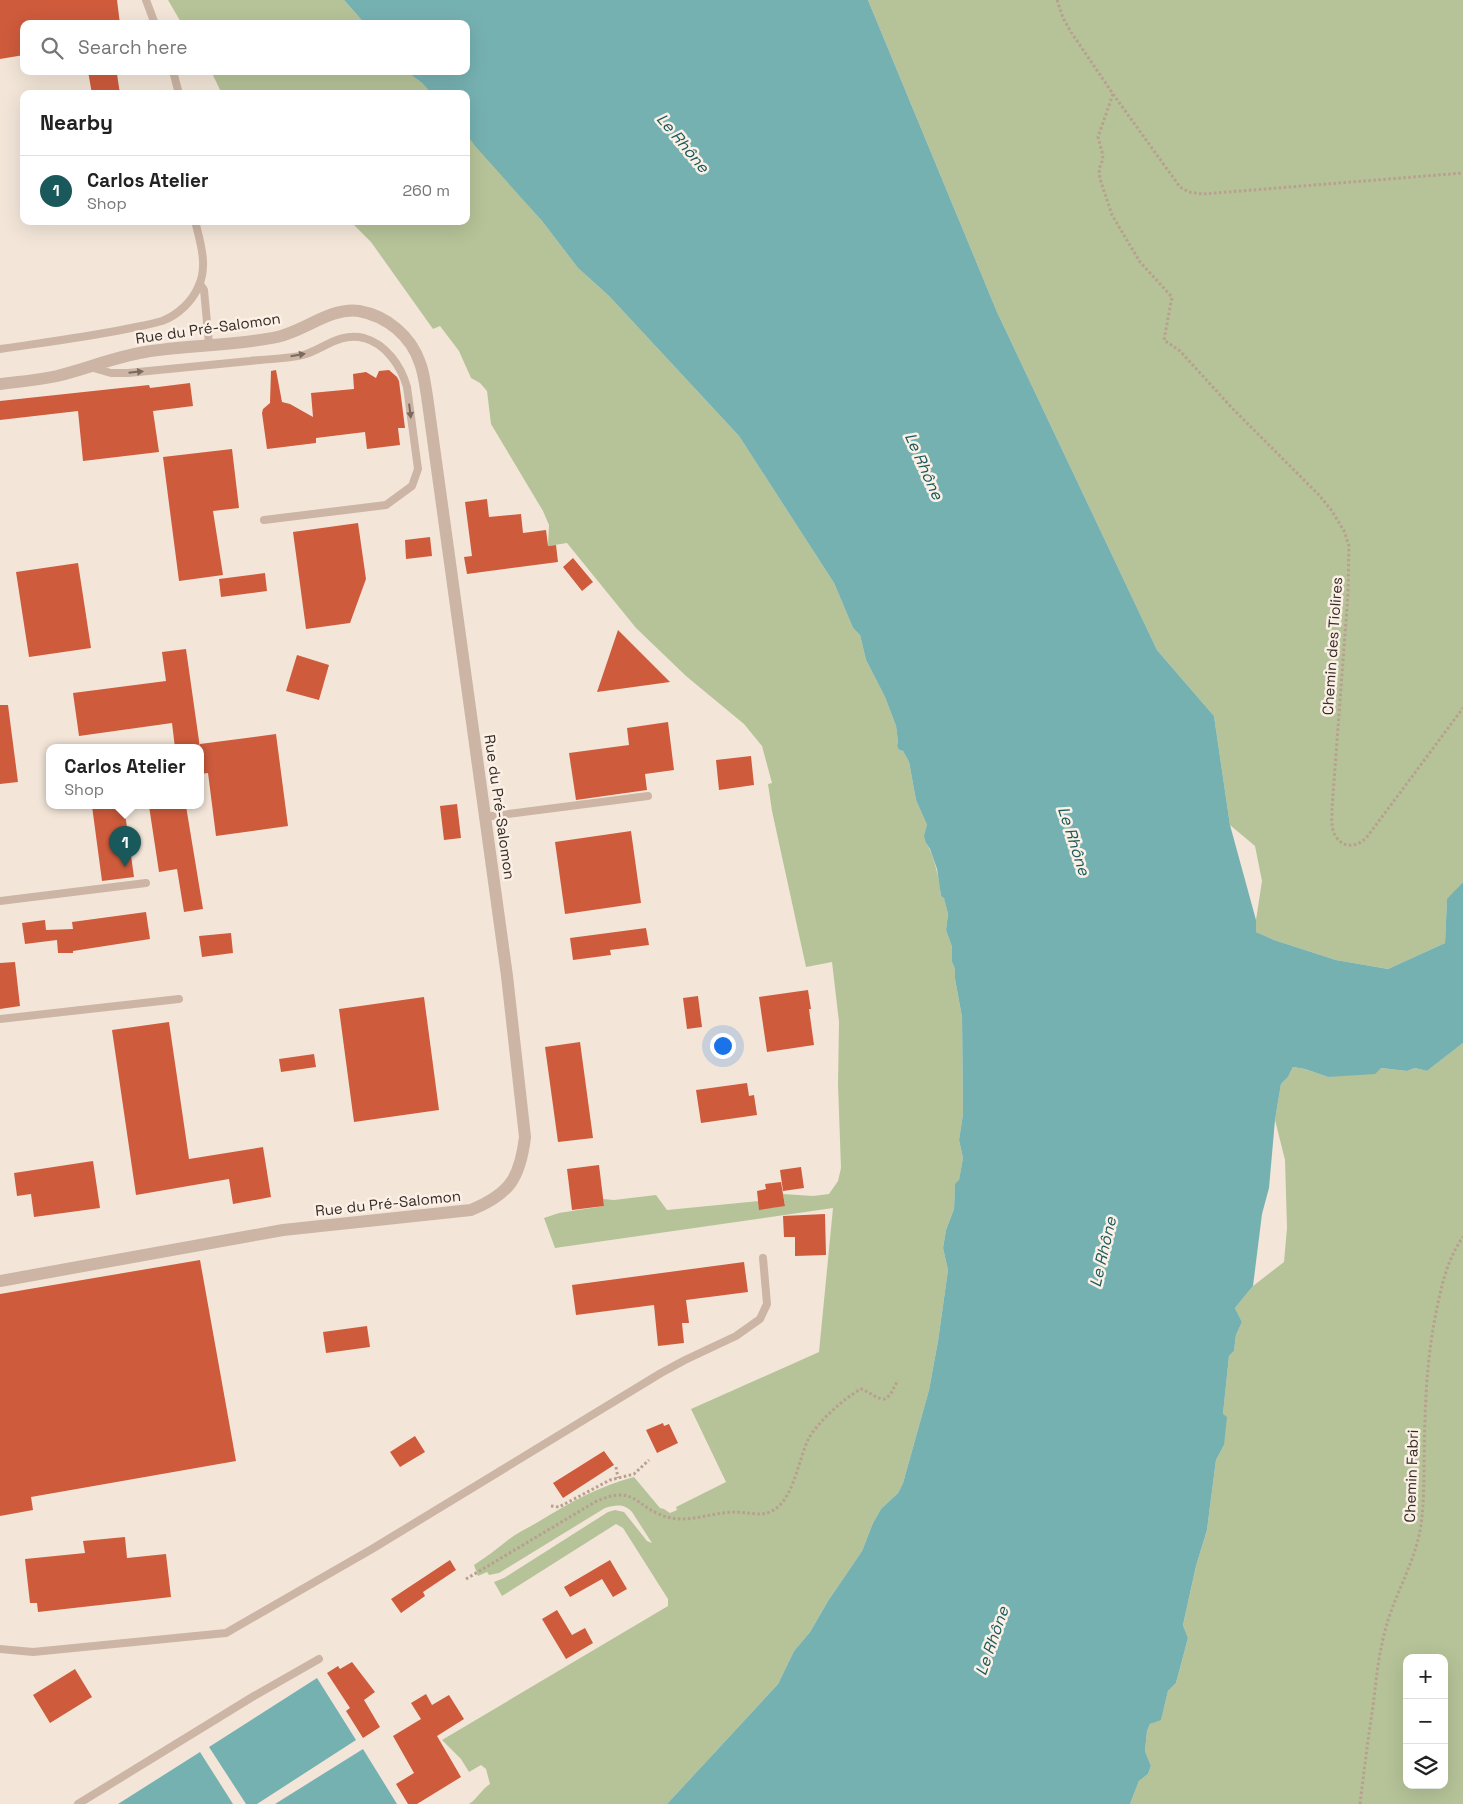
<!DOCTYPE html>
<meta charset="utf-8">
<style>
:root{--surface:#fff;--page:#f2f2f2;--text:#222;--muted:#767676;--line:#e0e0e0;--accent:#19595b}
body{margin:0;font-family:"Space Grotesk",sans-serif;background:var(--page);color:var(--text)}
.controls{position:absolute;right:15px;bottom:15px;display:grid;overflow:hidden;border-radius:10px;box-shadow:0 5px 20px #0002}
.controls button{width:45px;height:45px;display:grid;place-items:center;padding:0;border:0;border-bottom:1px solid var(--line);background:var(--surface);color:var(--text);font:25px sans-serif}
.you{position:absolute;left:722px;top:1045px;width:18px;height:18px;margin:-12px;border:4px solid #fff;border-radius:50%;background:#1a73e8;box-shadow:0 0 0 8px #1a73e833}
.badge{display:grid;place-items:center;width:32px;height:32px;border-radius:50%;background:var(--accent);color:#fff;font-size:16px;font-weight:700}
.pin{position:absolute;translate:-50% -41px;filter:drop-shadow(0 1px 2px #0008)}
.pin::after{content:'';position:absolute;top:26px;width:18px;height:15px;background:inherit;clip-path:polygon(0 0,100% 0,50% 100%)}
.popup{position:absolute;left:46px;top:744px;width:158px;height:65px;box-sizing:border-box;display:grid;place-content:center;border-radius:10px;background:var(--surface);filter:drop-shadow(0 1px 4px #0005);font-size:16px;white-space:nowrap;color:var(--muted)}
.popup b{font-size:19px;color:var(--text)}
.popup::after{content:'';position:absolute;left:50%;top:100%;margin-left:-10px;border:10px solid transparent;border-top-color:var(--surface)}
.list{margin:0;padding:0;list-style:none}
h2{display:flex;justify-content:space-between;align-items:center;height:65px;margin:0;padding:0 20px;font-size:21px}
h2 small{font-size:16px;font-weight:400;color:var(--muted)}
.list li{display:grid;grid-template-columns:32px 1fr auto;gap:15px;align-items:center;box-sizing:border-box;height:70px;padding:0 20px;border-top:1px solid var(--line)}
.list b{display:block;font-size:19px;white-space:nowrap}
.list p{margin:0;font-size:16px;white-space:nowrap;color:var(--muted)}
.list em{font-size:16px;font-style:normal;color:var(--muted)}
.icon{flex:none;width:28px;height:28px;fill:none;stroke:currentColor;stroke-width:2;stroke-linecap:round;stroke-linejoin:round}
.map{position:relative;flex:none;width:1463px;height:1804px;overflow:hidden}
.search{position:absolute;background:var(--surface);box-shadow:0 5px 20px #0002;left:20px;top:20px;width:450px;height:55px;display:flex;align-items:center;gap:12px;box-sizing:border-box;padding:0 18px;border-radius:10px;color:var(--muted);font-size:19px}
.panel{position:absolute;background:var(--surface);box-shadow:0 5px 20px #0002;left:20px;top:90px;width:450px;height:135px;border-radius:10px}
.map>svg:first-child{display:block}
</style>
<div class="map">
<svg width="1463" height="1804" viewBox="0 0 1463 1804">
<rect width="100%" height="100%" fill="#f3e6d9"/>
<path fill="#b6c398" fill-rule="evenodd" d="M168,0H344L365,24H182Z
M868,0H1463V882L1447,900L1445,943L1388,969L1336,960L1274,940L1256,932V920L1262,881L1255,846L1230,825L1214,716L1157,650L997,312Z
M211,71H406L422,83L432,94H222Z
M466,134L542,221L578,268L609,296L739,436L834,583L853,628L860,635L866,660L885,697L896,726L898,742L897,746L899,750L903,751L909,762L916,800L927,825L926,843C934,854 940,882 941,896L944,897L948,914L946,930L952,947V962L955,969V979L962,1017L963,1114L959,1140L963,1158L959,1181L955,1185L954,1209L946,1230L943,1248L948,1270L938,1341L929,1390L903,1483L898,1493L881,1509L873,1523L862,1551L828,1601L810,1632L794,1651L778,1684L667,1804H469C478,1798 481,1790 490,1784L486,1769L481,1765L469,1772L461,1759L442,1740L668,1606V1599L623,1528L616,1524L502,1596L494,1582L504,1578L608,1512L615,1510L624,1512L647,1541L652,1543L632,1512C624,1503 615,1505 605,1508L499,1573L489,1575L487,1572L478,1576L474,1565C486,1557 497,1549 508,1540C517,1533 528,1528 538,1522C569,1503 599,1486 634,1477L660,1508L664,1509L670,1513L677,1510L676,1507L726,1482L691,1409L819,1352L833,1208L555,1248L544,1218L559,1213L604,1206L603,1199L614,1200L656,1195L667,1210L769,1200L772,1208L785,1205L783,1194L813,1196L829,1194L838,1181L841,1168L838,1085L839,1022L832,962L806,967L772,811L768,784L772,783L762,746L744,724L686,676L636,628L567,543L548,546L549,525L543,511L491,424L487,391L480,383L471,378L459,351L440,326L433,329L371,242L350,221H466Z
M1463,1043V1804H1130L1139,1781L1148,1774L1151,1766L1145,1751L1147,1731L1150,1724L1161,1719L1168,1691L1176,1683L1188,1638L1183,1625L1196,1566L1207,1530L1216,1460L1224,1445L1223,1414L1229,1356L1234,1351L1236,1335L1242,1322L1235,1308L1253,1286L1284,1262L1287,1228L1285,1160L1275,1120L1281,1084L1288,1077L1293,1067L1305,1069L1328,1077L1381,1068L1407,1071L1415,1068L1427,1071ZM1407,1658H1444V1785H1407Z"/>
<path fill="#76b1b2" d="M344,0H868L997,312L1157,650L1214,716L1230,825L1256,920V932L1274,940L1336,960L1388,969L1445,943L1447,899L1463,882V1043L1427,1071L1415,1068L1407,1071L1381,1068L1375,1074L1328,1077L1305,1069L1293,1067L1288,1077L1281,1084L1275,1120L1269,1188L1262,1214L1253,1286L1235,1308L1242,1322L1236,1335L1234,1351L1229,1356L1223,1414L1227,1417L1224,1445L1216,1460L1207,1530L1196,1566L1183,1625L1188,1638L1176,1683L1168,1691L1161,1720L1150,1724L1147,1731L1145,1751L1151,1766L1148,1774L1139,1781L1130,1804H667L778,1684L794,1651L810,1632L828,1601L862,1551L873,1523L881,1509L898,1493L903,1483L929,1390L938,1341L948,1270L943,1248L946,1230L954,1209L955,1184L959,1180L963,1158L959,1140L963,1114L962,1017L955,979V969L952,962V947L946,930L948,914L944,898L941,896L937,869L930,849L926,843L924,836L927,825L916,800L909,762L903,751L899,750L897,746L898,742L896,726L885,697L866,660L860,635L853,628L834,583L739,436L609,296L578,268L542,221L476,147L466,134V94H432L422,83L406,71H466V24H365Z
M317,1678L356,1740L257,1804H246L209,1747Z
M363,1749L397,1804H275Z
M200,1752L233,1804H118Z"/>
<path fill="#ce5b3c" d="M0,0H117L120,24H24V55L0,59Z
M88,71H112V75L117,74L120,94H92Z
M276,370L282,402L290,404L313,417L311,393L354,389L353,374L366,372L376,378L379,371L389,370L397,377L399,381L405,428H398L400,445L367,449L365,432L316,438V443L267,449L262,413L263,409L270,403L271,371Z
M190,383L193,406L153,411L159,452L83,461L78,411L0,420V401L149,385L150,388Z
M232,449L239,508L213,511L223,575L179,581L163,457Z
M487,499L489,517L521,514L523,533L546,530L548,546L556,545L558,562L467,574L464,557L472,556L465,502Z
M358,523L366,579L350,623L306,629L293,532Z
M430,537L432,556L406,559L405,540Z
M573,558L593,582L582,591L563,567Z
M78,563L91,648L29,657L16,572Z
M265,573L267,591L221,597L219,579Z
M618,630L670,682L597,692Z
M186,649L200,748H175L172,723L79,736L73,693L166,681L162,652Z
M297,655L329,665L319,700L286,691Z
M0,705H8L18,782L0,784Z
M668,722L674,770L645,774L647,790L576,800L569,753L629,745L627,728Z
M276,734L288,826L216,836L208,773L200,774V744Z
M751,756L754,785L719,790L716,760Z
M457,804L461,838L444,840L440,806Z
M92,806H124L134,877L102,881Z
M149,806H186L203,909L184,912L177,869L159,872Z
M631,831L641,903L565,914L555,842Z
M146,912L150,939L73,951V953H58L57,940L25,944L22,923L45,920L46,930L73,929L72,922Z
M646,928L649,945L610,950L611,955L573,960L570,938Z
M231,933L233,953L202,957L199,936Z
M15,962L20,1006L0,1009V963Z
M808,990L811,1009H809L814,1045L767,1052L759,997Z
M698,996L702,1027L687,1029L683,998Z
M424,997L439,1110L354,1122L339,1009Z
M169,1022L189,1159L263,1147L271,1197L233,1204L229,1179L136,1195L112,1030Z
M580,1042L593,1138L558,1142L545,1047Z
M314,1054L316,1067L281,1072L279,1059Z
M747,1083L749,1096L754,1095L757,1115L701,1123L696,1090Z
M93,1161L100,1208L34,1217L31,1194L17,1196L14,1173Z
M599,1165L604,1206L572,1210L567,1169Z
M801,1167L804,1188L783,1191L780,1170Z
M781,1182L785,1206L759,1210L757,1191L766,1189L765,1184Z
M825,1214L826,1255L795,1256V1237H784L783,1216Z
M200,1260L236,1461L31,1497L33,1510L0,1516V1294Z
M744,1262L748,1292L686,1300L689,1323H682L684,1343L658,1346L654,1305L576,1315L572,1285Z
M367,1326L370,1347L326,1353L323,1332Z
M663,1423L664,1426L669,1424L678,1443L657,1453L646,1430Z
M415,1436L425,1452L400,1467L390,1452Z
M604,1451L614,1465L563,1498L553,1483Z
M125,1537L127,1558L166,1554L171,1597L38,1612L37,1603H30L25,1559L85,1553L83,1541Z
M450,1560L456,1570L423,1592L425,1596L401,1613L391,1599Z
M610,1560L627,1589L613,1597L602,1579L570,1597L564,1587Z
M557,1610L572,1635L585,1628L593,1643L566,1659L542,1619Z
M352,1662L375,1692L364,1700L380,1727L363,1738L346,1711L350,1708L327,1673L338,1666L340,1669Z
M75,1669L92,1697L50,1723L33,1695Z
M426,1694L432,1705L449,1695L464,1719L437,1736L461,1777L417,1804H408L396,1784L414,1773L393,1736L421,1719L411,1703Z"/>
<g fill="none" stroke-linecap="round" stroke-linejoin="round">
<path stroke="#b89f8f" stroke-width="3" stroke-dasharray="2.5 2.5" stroke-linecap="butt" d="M1057,0L1063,18L1071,32L1113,94L1180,187L1189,192L1203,194L1463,173
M1113,94L1098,137L1102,152L1103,159L1099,169L1100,179L1112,215L1140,262L1172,297L1164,340L1180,351L1232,408L1319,495L1332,511L1344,531L1349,546L1348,594L1332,808C1332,816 1331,826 1334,833C1341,849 1357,848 1367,837L1463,708
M616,1467L618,1478
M551,1506L559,1507L610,1480L634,1474L649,1460
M466,1579L595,1502C637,1482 635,1510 671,1518C692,1522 714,1512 735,1512C747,1512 761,1517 772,1511C794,1500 798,1459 809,1438C817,1423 845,1397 861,1389C870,1392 876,1399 885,1399L890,1395L898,1380
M1360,1804C1364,1771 1368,1739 1373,1706C1376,1682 1378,1658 1384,1635C1392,1599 1413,1567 1420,1531C1426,1494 1423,1458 1425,1421C1426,1383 1429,1345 1437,1308C1442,1283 1448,1258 1463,1237"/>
<path stroke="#ccb5a4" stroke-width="8" d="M146,0L155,24
M173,71L179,94
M200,284L204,290L209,344
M0,349C40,343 81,338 121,330C134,327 149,325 162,321C178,315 193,301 199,285C208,265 200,241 195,221
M90,367L111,373H128C169,369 209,365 250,361C266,359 288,359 303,355C324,349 339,332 364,338C386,344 401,366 407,387L418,469L412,486L386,505L264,520
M484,817L648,796
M0,901L146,883
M0,1019L179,999
M0,1649L33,1652L226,1633L372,1549L661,1373L685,1360L736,1336L760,1319L767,1304L763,1258
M78,1804L254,1696L319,1659"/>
<path stroke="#ccb5a4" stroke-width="12" d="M0,384C19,382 38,380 57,376C86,369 114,357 145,352C188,345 234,346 277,337C305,331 330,307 359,311C387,316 411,336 420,363C424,373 425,385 427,396L507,976L525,1137C520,1178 510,1194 471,1210L283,1230L0,1281"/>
</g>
<defs><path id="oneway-solid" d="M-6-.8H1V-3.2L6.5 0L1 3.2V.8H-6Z" transform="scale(1.25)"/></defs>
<g fill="#7a695f">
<use href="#oneway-solid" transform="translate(298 355) rotate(-10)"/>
<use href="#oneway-solid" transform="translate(136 372) rotate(-6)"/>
<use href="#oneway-solid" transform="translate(410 411) rotate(83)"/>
</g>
<g text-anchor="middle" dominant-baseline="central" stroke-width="5" stroke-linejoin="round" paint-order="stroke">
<g font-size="15" fill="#372b26" stroke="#fbf0e6">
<text transform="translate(208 328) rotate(-8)">Rue du Pré-Salomon</text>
<text transform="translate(1332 646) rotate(-86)">Chemin des Tiolires</text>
<text transform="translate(500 807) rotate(82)">Rue du Pré-Salomon</text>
<text transform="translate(388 1203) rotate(-6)">Rue du Pré-Salomon</text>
<text transform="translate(1411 1476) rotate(-88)">Chemin Fabri</text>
</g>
<g font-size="16" font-style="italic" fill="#19595b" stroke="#fbf0e6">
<text transform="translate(683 143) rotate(50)">Le Rhône</text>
<text transform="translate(924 466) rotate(66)">Le Rhône</text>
<text transform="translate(1074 841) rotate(72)">Le Rhône</text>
<text transform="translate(1103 1252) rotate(-77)">Le Rhône</text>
<text transform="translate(992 1641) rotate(-71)">Le Rhône</text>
</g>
</g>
</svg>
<div class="controls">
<button>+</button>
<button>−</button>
<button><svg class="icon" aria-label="layers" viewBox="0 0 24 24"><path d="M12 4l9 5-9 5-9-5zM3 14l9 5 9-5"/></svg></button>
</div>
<div class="you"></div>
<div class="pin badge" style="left:125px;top:867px">1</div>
<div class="popup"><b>Carlos Atelier</b>Shop</div>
<div class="search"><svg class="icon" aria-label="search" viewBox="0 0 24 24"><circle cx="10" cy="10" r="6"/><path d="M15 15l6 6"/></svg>Search here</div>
<section class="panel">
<h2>Nearby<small></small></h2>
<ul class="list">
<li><span class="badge">1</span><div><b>Carlos Atelier</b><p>Shop</p></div><em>260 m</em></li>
</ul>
</section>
</div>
